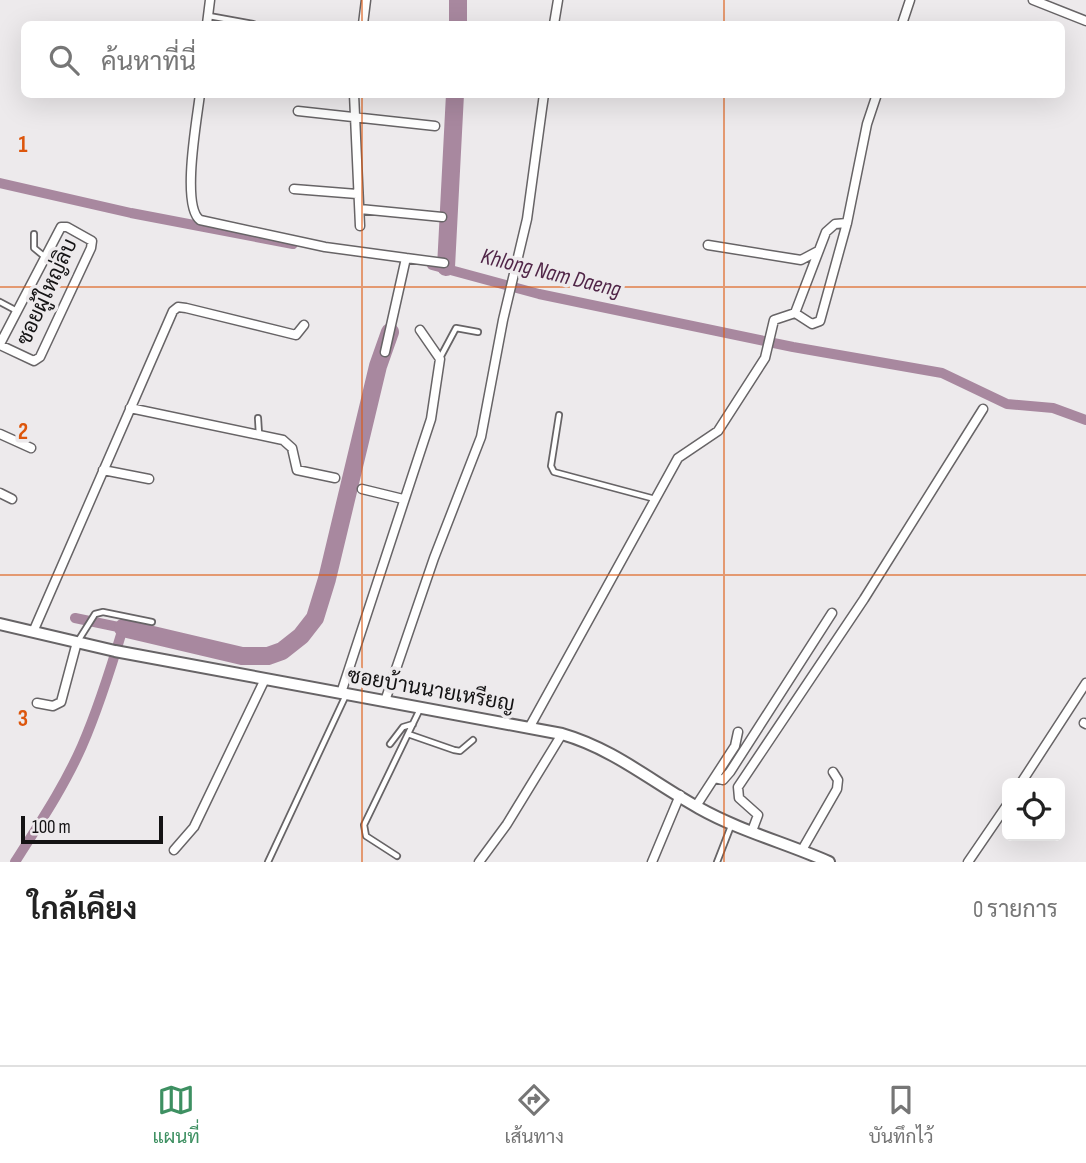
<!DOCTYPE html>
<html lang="th">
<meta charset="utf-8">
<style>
:root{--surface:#fff;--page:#f2f2f2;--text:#222;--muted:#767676;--line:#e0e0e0;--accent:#3e9062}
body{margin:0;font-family:"Sofia Sans Condensed",Sarabun,sans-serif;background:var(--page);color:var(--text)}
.controls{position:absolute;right:21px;bottom:21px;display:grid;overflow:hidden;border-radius:10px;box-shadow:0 7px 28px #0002}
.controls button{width:63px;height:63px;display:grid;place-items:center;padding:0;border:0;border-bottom:2px solid var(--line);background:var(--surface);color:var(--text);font:35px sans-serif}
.scale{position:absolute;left:21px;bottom:18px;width:142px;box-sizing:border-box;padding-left:7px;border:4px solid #141314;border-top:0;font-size:19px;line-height:24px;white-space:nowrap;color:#141314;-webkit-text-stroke:5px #edeaec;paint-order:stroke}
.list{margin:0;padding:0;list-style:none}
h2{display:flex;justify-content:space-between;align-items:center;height:91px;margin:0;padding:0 28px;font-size:30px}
h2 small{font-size:23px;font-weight:400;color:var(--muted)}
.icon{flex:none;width:38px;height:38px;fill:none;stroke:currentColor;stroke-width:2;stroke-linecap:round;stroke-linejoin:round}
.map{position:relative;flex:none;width:1086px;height:862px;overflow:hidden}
.search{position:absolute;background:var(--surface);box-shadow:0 7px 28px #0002;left:21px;right:21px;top:21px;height:77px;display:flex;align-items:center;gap:18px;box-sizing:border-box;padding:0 24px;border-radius:10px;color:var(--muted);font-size:26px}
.sheet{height:203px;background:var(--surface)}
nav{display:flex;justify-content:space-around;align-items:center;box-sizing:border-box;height:98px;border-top:2px solid var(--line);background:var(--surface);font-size:19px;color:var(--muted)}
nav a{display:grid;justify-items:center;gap:4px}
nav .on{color:var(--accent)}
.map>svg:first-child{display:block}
</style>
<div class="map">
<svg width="1086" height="862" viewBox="0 0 1086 862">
<rect width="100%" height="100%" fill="#edeaec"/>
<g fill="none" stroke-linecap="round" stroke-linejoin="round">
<path stroke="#a8889f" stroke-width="10" d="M0,183L131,213L293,244
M432,265L539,294L793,347L942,373L1007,404L1053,408L1086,420
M15,862C39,824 64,787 82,746C99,707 111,668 123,628L75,618"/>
<path stroke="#a8889f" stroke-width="18" d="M458,24V0
M446,267L455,94
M123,628L242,656H268L282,651L301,636L315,618L327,579L378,366L390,332"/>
<g stroke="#676466" stroke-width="8">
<path id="service" d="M209,16L253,24
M34,234V248L45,257
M0,302L17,311
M440,358L456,328L478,332
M559,415L551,466L554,472L655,499
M258,418L259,434
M78,641L95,614L103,612L152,622
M408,734L454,750L460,751L473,740
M390,744L403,727L413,724
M397,856L366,836L364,825L420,709
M268,862L346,695
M717,862L731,826"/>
</g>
<g stroke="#676466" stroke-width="11">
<path id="minor" d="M1033,0L1086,21
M207,24L210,0
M363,24L366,0
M554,24L558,0
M902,24L910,0
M200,94C197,119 181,206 200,220L325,247L406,258L385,352
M354,94L360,226
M298,111L435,126
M294,189L357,194
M360,209L442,217
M708,245L801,260L816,252
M406,258L444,263
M795,313L812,324L820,321L847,223L867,124L877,94
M0,344L61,227H67L92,241L91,248L40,357L34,361L0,345
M130,408L283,440L292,448L297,470L335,478
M0,434L31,448
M103,470L149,479
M362,489L403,499
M0,493L12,499
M33,632L173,311L178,307L186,308L296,335L304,325
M341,693L431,419L440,359L420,330
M385,701L434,558L481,437L503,320L527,219L544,94
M37,703L53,706L61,702L77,642
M1084,723L1086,724
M529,728L678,458L718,431L765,358L774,320L795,313L826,232L835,224L847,223
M715,778L723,780L730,772L832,613
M1021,783L1086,683
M696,806L735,746L738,732
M752,831L758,815L739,798L738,787L864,599L983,409
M174,850L194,827L265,679
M802,850L837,789L838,780L833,772
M479,862L507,824L562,734
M652,862L680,795
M968,862L1007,805"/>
</g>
<g stroke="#676466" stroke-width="14">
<path id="tertiary" d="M0,624L115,651L562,734C614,749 652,782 699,808C740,831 786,843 829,862"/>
</g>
<use href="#service" stroke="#fff" stroke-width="4.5"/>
<use href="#minor" stroke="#fff" stroke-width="8"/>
<use href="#tertiary" stroke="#fff" stroke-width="10"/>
</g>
<path fill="none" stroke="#dd560c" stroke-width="2" stroke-opacity="0.55" d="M362,0V24M724,0V24M362,94V862M724,94V862M0,287H1086M0,575H1086"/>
<g text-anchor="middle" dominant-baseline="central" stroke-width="7" stroke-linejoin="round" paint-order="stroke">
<g font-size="21" fill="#141314" stroke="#edeaec">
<text transform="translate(47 292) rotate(-65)">ซอยผู้ใหญ่ลิบ</text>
<text transform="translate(431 690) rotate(10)">ซอยบ้านนายเหรียญ</text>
</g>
<g font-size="23" font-style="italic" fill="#512648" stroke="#edeaec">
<text transform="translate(551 273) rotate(14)">Khlong Nam Daeng</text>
</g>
</g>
<g font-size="23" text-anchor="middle" font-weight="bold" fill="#dd560c" stroke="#edeaec" stroke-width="7" stroke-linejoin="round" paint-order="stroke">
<text x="23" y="152">1</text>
<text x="23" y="439">2</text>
<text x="23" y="726">3</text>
</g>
</svg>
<div class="controls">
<button><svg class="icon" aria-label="locate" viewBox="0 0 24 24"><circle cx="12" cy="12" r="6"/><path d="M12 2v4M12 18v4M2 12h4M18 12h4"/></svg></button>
</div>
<div class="scale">100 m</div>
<div class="search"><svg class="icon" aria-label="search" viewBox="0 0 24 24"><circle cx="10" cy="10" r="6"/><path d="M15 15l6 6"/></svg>ค้นหาที่นี่</div>
</div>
<section class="sheet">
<h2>ใกล้เคียง<small>0 รายการ</small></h2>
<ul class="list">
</ul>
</section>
<nav>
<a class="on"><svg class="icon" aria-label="map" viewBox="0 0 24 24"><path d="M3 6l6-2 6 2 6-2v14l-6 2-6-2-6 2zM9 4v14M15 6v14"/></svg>แผนที่</a>
<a><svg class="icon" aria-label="directions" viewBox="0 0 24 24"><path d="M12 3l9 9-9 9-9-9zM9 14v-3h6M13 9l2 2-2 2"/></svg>เส้นทาง</a>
<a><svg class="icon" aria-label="saved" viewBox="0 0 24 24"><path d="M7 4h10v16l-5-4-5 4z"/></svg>บันทึกไว้</a>
</nav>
